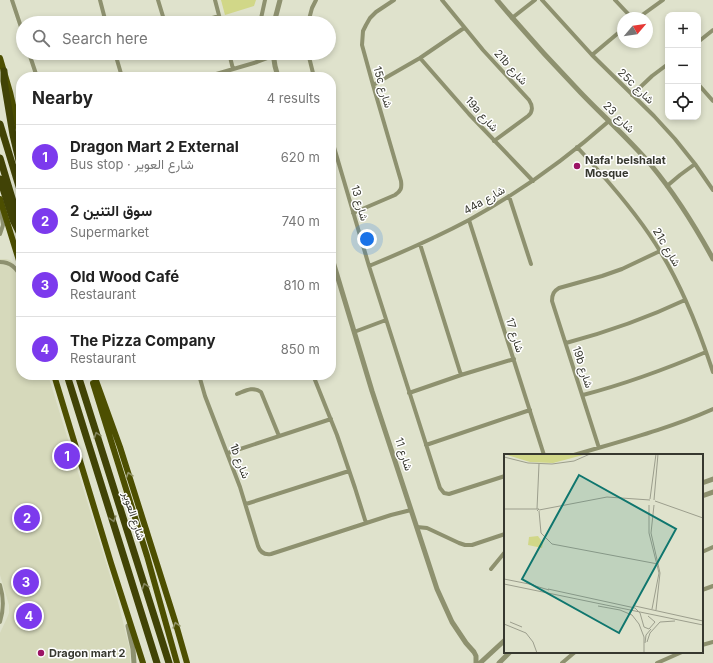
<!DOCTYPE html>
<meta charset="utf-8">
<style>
:root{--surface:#fff;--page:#f2f2f2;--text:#222;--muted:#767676;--line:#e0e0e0;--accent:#7c3aed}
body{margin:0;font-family:Inter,Vazirmatn,sans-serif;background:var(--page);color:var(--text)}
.controls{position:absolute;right:12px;top:12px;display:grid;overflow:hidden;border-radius:8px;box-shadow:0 2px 6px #0003}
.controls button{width:36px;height:36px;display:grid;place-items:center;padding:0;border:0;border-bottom:1px solid var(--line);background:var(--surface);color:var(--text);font:20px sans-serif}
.compass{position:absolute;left:617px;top:12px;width:36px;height:36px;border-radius:50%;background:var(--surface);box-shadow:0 2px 6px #0003;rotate:61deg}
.you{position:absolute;left:367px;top:239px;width:14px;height:14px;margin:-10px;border:3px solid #fff;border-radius:50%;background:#1a73e8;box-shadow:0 0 0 6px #1a73e833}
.badge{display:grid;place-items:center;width:26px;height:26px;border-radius:50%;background:var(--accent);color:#fff;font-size:13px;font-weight:700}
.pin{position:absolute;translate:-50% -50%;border:2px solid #fff;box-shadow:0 1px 4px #0006}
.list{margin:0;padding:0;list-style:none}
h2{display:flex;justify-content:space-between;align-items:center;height:52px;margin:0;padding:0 16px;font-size:17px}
h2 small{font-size:13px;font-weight:400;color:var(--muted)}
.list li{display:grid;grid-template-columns:26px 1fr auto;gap:12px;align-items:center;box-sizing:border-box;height:64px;padding:0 16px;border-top:1px solid var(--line)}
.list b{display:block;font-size:15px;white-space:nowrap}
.list p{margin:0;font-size:13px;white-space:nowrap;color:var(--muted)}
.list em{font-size:13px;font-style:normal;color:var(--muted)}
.icon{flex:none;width:22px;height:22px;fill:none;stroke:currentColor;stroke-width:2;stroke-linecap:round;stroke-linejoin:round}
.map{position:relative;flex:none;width:713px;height:663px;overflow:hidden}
.search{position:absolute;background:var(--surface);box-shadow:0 2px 6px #0003;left:16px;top:16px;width:320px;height:44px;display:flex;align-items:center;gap:10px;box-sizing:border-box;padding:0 14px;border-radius:22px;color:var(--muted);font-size:15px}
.panel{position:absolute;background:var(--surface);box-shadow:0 2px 6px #0003;left:16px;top:72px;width:320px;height:308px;border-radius:16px}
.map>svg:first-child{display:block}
</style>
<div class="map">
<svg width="713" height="663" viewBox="0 0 713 663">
<rect width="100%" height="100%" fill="#dfe2cc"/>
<path fill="#d6d9bb" d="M0,259H6L10,260L14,264L21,286V375H48L117,598L130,650V663H0V633L7,618L9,613V605L0,575Z"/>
<path fill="#d1d788" d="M221,0H256L254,6L225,15Z"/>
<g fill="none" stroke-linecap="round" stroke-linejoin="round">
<path stroke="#8e916f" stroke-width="4" d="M12,0L23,33
M100,0L106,23
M158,0L165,23
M215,0L221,23
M442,0L483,50L529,100C533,106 533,112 528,116L494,141
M542,0L592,55L654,116L675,139L695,164L713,190
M615,0L632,18
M512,18L535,0
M638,18L663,0
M196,23L219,16
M260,23L265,0
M308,23L312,8L316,0
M698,42L713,30
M29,53L37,77
M115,53L122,77
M229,53L233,69
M308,53L314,77
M592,55L623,29
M420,58L469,114L533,181
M206,77L257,62L273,56
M698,84L713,101
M373,85L420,58L464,28
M632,95L652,76L668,64
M331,137L369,266L440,488L444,493L449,494L505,476
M577,147C603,175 628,203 649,234C678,276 697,324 713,372
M667,186L680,175L695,164
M509,196L531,264
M353,213L395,195C401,191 402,188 401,181L373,85L362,45L363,31L366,25L370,18L376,12L394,0
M469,220L544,455
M0,234L3,225L1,211
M420,244L461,375
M0,262C11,262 17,268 21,278
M369,266C403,252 437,237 469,220C520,192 566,159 609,121
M354,332L386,320
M566,343C607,332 647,318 685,300
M199,375L205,396L240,487L258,546C260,552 264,555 271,554L391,515L411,510
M313,375L337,435L355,488L366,523
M289,377L293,375
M409,393L461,375L514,359
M237,394C245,391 253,386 261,392L279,436
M583,395C625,384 666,369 706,352
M426,445L530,410
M599,448L552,301C552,294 554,291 559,288L602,276L622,269L660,251
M228,453L331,419
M574,455C621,441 668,429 713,409
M246,504L349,471
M417,527L427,528L459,543L465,545H472L505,534
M702,552L713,547
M491,569L505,552
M0,585C4,598 4,609 0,622
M702,590L713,586
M702,645L713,642
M562,663L575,652
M657,663L682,652"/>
<path stroke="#8e916f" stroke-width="5" d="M497,0C524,32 552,63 581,93C604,117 629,139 651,165C675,194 695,226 713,259
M274,23L280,0
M273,53L275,66L278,77
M331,255L372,391L437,589L452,622L466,643L474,652L476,656V663
M702,483L713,479
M702,496L713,492
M128,626L133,649L134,663
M480,663L505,640
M499,663L510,652"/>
<path stroke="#4d4f01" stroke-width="6" d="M0,58L10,92L21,141
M0,199L21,267
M54,375L111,563L143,663
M94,375L120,447L175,621L187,663
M93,383L147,556L177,663"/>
<path stroke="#414306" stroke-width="7" d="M4,71V81L13,135L21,169
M0,124L21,193
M0,158L21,228
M0,179L13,220L21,236
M67,375L157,663
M78,375L169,663"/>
</g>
<defs><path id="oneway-chevron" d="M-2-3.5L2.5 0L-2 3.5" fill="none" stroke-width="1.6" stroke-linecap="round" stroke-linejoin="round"/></defs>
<g stroke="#84855d">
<use href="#oneway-chevron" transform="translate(97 435) rotate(-108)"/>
<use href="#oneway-chevron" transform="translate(113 519) rotate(73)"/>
<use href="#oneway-chevron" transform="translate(145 586) rotate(-108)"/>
</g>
<g stroke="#949567">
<use href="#oneway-chevron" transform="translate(129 475) rotate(-107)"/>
<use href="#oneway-chevron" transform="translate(176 625) rotate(-106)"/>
</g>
<g fill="#9b1364" stroke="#fff" stroke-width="1.5">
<circle cx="577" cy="166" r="4"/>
<circle cx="41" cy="653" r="4"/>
</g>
<g text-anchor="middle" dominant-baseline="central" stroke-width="3" stroke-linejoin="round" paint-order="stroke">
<g font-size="11" fill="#37382f" stroke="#fff">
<text transform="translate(511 67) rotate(48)">21b شارع</text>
<text transform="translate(636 86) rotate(44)">25c شارع</text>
<text transform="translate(383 87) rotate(74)">15c شارع</text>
<text transform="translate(482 114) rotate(48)">19a شارع</text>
<text transform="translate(619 117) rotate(45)">شارع 23</text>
<text transform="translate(484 200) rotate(-30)">44a شارع</text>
<text transform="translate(360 203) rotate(74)">شارع 13</text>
<text transform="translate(667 247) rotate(59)">21c شارع</text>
<text transform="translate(515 335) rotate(72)">شارع 17</text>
<text transform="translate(583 367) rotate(72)">19b شارع</text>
<text transform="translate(404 454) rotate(72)">شارع 11</text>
<text transform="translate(240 461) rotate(69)">1b شارع</text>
<text transform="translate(134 516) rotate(72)">شارع العوير</text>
</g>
<g font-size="11" font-weight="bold" fill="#37382f" stroke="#fff" text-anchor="start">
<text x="585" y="160">Nafa' belshalat<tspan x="585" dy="13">Mosque</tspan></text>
<text x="49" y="653">Dragon mart 2</text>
</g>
</g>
<g transform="translate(504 454)">
<rect width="199" height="199" fill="#dfe2cc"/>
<path d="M0,0H83L49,9L26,8ZM34,82L39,89L38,94L24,91L25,83Z" fill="#d1d788"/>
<path fill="none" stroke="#9c9e8d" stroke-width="1" d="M0,3L24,9L48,10L70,7L86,0M146,45L152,0M150,46L154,0M151,47L199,64M145,51V79L155,119L148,155M150,51L147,79L156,119L152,156M0,55H35L33,57M33,55L35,10M35,56L103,43L146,46M35,57L37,79L48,90L154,110M0,125L30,131M0,130L199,171M28,131L45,136M44,135L131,154L136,159L140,173L145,175L151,168L144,162M94,152L116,156M131,152L199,167M116,156L128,161L135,170L140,183V199M6,168L18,173M0,170L22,179L29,188L33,199M143,188L146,179L156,168L171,167M141,189L142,181L147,175"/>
<path fill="#0f766e" fill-opacity="0.15" stroke="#0f766e" stroke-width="2" d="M75,21L172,75L115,179L18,125Z"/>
<rect width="199" height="199" fill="none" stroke="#37382f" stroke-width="2"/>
</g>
</svg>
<div class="controls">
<button>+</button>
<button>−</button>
<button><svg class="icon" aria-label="locate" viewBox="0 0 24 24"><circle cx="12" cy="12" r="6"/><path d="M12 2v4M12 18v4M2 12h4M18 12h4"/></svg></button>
</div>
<svg class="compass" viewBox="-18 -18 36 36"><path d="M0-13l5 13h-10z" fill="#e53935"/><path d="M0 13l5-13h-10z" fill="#767676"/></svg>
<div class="you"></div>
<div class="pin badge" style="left:67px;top:456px">1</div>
<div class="pin badge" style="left:27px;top:518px">2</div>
<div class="pin badge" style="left:26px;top:582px">3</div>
<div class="pin badge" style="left:29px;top:616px">4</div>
<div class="search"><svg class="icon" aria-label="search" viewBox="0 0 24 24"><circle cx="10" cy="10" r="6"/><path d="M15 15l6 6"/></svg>Search here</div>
<section class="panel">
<h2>Nearby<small>4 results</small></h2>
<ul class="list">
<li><span class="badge">1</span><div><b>Dragon Mart 2 External</b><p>Bus stop · شارع العوير</p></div><em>620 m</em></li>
<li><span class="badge">2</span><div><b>سوق التنين 2</b><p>Supermarket</p></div><em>740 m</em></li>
<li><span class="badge">3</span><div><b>Old Wood Café</b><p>Restaurant</p></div><em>810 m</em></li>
<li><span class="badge">4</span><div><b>The Pizza Company</b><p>Restaurant</p></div><em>850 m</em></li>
</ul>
</section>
</div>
